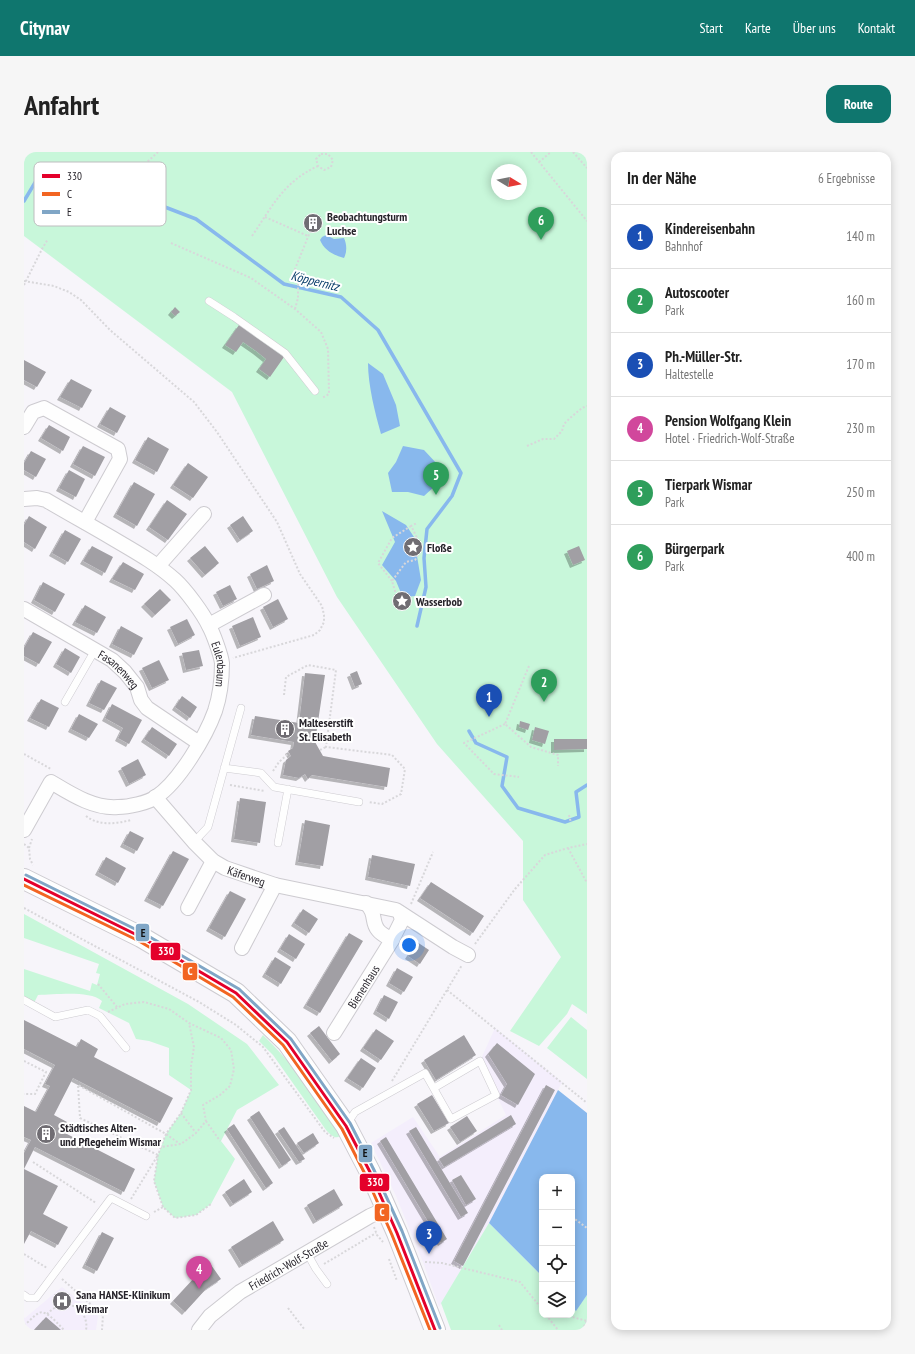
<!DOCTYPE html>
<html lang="de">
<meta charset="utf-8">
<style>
:root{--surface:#fff;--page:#f6f6f6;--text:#222;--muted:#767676;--line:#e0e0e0;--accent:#0f766e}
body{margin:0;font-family:"PT Sans Narrow",sans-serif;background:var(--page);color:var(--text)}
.controls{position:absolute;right:12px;bottom:12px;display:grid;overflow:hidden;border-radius:8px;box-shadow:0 2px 10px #0003}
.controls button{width:36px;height:36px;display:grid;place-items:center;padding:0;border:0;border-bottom:1px solid var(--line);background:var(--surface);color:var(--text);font:20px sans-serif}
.compass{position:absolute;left:467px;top:12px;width:36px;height:36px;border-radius:50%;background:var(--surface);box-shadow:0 2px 10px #0003;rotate:100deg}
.you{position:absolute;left:385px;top:793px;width:14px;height:14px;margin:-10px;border:3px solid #fff;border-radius:50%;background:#1a73e8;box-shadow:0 0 0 6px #1a73e833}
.badge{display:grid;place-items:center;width:26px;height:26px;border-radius:50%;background:var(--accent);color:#fff;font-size:13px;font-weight:700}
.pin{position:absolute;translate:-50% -33px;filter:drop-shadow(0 1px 2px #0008)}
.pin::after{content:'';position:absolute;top:21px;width:14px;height:12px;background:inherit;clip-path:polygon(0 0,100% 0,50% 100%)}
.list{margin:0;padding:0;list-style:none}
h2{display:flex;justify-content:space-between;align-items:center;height:52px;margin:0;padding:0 16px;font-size:17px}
h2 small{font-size:13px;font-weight:400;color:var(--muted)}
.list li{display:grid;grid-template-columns:26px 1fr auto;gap:12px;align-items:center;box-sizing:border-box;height:64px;padding:0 16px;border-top:1px solid var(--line)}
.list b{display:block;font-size:15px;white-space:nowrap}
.list p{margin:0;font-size:13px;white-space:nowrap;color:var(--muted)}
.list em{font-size:13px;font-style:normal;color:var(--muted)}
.icon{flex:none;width:22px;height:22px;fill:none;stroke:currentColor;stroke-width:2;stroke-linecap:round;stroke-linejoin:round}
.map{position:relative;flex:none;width:563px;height:1178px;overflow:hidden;border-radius:12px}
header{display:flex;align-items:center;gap:24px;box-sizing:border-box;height:56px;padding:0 20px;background:var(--accent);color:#fff}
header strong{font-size:19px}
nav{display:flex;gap:22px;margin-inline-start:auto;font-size:14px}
.intro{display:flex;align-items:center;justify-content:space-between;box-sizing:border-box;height:96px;padding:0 24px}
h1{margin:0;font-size:28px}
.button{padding:10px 18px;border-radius:12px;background:var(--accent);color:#fff;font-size:14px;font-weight:700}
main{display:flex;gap:24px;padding:0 24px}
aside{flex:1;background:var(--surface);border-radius:12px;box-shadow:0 2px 10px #0003}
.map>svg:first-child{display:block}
</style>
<header>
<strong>Citynav</strong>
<nav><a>Start</a><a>Karte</a><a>Über uns</a><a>Kontakt</a></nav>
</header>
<div class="intro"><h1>Anfahrt</h1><a class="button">Route</a></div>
<main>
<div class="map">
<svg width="563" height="1178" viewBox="0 0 563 1178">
<defs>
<filter id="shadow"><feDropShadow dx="-3" dy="3" stdDeviation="0" flood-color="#0004"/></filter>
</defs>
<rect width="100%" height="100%" fill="#f7f5fa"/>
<path fill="#f4eefc" d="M471,876L538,930L465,1071L415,1155L399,1110L372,1044L347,991L389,965L416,1005L482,963L456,909Z
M38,1135L74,1164L72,1178H0V1165L1,1166Z"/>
<path fill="#c8f7da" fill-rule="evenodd" d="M0,0H563V862L548,852L543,862L515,894L486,879L537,805L499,748V689L413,592L313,445L208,240L0,84ZM473,18H497V42H473Z
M0,762L164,852L223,892L255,933L213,958L197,989L211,1007L187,1052L172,1063L151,1066L139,1055L130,1029L134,1003L142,982L157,961L167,938L145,923V896L125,889L112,887L105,871L75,856L78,849C65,838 31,843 14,843L10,851L0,844V817L66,839L68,831L73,833L76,822L72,821L75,812L0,786Z
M547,865L563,878V927L523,896Z
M239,883L249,893L273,919L307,963L316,984C311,988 306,982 302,978L249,903L235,889Z
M465,1071L518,1124V1163H548V1155L552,1158L563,1143V1178H427L417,1151Z"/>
<path fill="#88b8ed" d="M302,83L310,87L320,86C323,93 323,100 320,106C309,103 300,98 296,88L298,85Z
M344,211L359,222L372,253L376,274L357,282C351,261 344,233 344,211Z
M379,294L400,298L414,313L411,334L400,344L384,340H368L364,321L372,310Z
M358,359L382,373L392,388L393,404L397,428L391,444L382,445L377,441L372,429L358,413L371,390Z
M534,938L563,961V1143L552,1159L548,1155V1025H518V1124L465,1071Z"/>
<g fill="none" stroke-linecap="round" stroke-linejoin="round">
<path stroke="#88b8ed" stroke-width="3.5" d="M0,49L12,29L31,16L50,20L172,67L260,132L317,145L354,178L437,321L428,344L403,377L400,406L402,435L393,474
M445,579L452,591L483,605L478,634L494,656L541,670L555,665L552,640L563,633"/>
</g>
<path fill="#a19fa4" filter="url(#shadow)" d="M287,65L295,68L292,76L284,73Z
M151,155L156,160L151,164L147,160Z
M215,173L260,205L246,225L235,217L242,207L232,199L219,190L212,200L201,193Z
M0,208L22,220L13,235L0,228Z
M47,227L68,238L58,256L36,245Z
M86,255L102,264L93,281L76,272Z
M25,273L46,285L39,299L17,286Z
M124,285L145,297L133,320L111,308Z
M59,294L81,305L71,324L49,312Z
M7,299L22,307L12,325L0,318V311Z
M164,311L184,325L169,346L149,333Z
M45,318L61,327L52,345L35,336Z
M110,330L131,342L113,374L92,362Z
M143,348L163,362L144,388L125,375Z
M5,364L23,375L11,397L0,390V373Z
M219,364L229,379L216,388L206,373Z
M41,378L57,387L44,410L28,401Z
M68,394L89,405L81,421L59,409Z
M181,394L195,411L181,423L166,406Z
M555,394L561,408L549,413L543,399Z
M99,410L120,422L111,438L88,427Z
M243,413L250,429L233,437L226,422Z
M19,430L41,442L31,460L10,448Z
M206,433L213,447L199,454L192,440Z
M136,437L147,448L131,463L120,452Z
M254,447L264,467L249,475L239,455Z
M61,453L82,465L73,481L51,470Z
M229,465L237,485L216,494L208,474Z
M163,467L171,483L154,492L146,475Z
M97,474L119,486L110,503L88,492Z
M9,480L28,490L15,512L0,504V496Z
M41,496L56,505L47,521L32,512Z
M175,498L179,514L162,518L158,501Z
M135,508L145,528L128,536L118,516Z
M333,519L338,532L331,535L326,522Z
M281,521L301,523L291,590L299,604L366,616L363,635L288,623L284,627L281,622L275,626L259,623L262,608L267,604L264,599L269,596L270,590L227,583L231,564L275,571Z
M77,528L93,536L80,558L65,551Z
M158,544L173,555L166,566L151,555Z
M17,547L35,556L25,575L6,566Z
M88,552L118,568L105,592L94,586L99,576L81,566Z
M55,562L74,572L65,586L47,577Z
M496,569L506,572L504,578L495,575Z
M128,575L153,592L145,604L120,587Z
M511,575L525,579L521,592L508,588Z
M530,587H563V597L530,598Z
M114,607L122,623L105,632L97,616Z
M216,646L242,650L236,691L210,687Z
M281,668L306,673L299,714L274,710Z
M106,679L120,686L113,699L99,692Z
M149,699L165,707L139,754L123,746Z
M348,703L391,712L386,734L344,725Z
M82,705L102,716L94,731L74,720Z
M407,730L460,764L449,781L396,746Z
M206,739L222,747L201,785L185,776Z
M279,757L294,767L285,781L270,771Z
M325,781L339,789L296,861L282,853Z
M265,782L281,792L272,807L256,797Z
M393,790L405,798L396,812L384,804Z
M251,805L267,815L257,832L241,822Z
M373,816L389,825L380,840L365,831Z
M360,843L374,850L365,867L352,859Z
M0,868L53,895L57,887L74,897L70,905L149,946L136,971L49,926L30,963L43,970L39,980L111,1017L100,1040L11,995L0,1017L34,1034L19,1062L44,1075L34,1093L7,1079L0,1092V1001L7,988L0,985V954L12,960L26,934L21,932L31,913L0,897Z
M295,874L316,902L308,909L286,881Z
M352,877L370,889L357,908L339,896Z
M440,883L452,903L412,928L400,908Z
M473,891L511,922L494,953L477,943L483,932L464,902Z
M337,906L352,916L339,936L323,926Z
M522,933L531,938L439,1114L430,1109Z
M408,943L425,971L410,979L393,952Z
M235,959L267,1008L258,1014L226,965Z
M487,963L492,972L420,1015L415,1007Z
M443,964L453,979L436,990L426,975Z
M210,972L249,1031L242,1036L203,977Z
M260,975L281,1007L275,1010L254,979Z
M392,975L444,1061L437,1065L385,979Z
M289,981L295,991L280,1001L273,991Z
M362,985L423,1087L417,1091L356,989Z
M437,1023L452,1047L442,1053L428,1028Z
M220,1027L228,1040L209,1052L201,1040Z
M310,1037L319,1053L292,1069L283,1053Z
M249,1069L260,1088L218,1113L207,1095Z
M78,1080L90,1086L73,1119L61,1113Z
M185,1110L197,1127L182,1137L161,1160L149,1149Z
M22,1165L37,1178H10Z"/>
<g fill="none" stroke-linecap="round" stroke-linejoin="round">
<g stroke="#cdcbd0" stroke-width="8">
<path id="lane" d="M185,149L210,165L261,201L291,239
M41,550L71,498
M200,616L237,621L250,635L335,650
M170,690L184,675L217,556
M254,691L264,637
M0,848L31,865L64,858L76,864L102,896
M323,972L331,960L401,921L427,967L472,943L456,909L410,936
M283,1101L292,1117L303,1132
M0,1143L4,1146H12L87,1046L122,1064"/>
</g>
<g stroke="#cdcbd0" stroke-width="16">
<g id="street">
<path d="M0,275L9,260L20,256L94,297L96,307L61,370"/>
<path id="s1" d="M0,347L13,346L22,348C44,361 66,373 88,386C110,399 132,411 151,428C161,437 179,461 185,474C189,481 197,503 198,511C198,526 196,544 191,559C182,584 155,630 132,645C124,651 104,655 94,655C70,657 47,642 27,630L0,678"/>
<path d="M134,414L180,362"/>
<path id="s2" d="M0,457L88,508L101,520L113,535L117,548L123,556L175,591"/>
<path d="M185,473L240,443"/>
<path id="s3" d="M131,645L170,690L189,709L201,716L251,733L372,758L429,795L444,803"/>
<path d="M342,751C353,762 347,770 354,778C357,782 363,785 368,788L378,768L376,761"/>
<path d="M164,756L189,709"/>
<path d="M218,796L251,733"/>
<path id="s4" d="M310,881L368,788"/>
<path id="s5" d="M175,1178L186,1164L216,1140L346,1064L362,1057"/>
</g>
</g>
<g stroke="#cdcbd0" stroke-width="22">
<path id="secondary" d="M0,727L117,785L212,841L263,890L322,974L346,1020L373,1081L411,1178"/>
</g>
<path stroke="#d8d7da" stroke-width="2" stroke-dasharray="2 2" stroke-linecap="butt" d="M507,0L563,69
M549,0L563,16
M297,2H304L309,8L307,15L300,18L294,14L292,7Z
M515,10L527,0
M109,23L134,0
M241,65L284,84
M228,84C248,55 259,30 294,14
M147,91L227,126L271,157L297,180L304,197L305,242L298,246
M0,129L30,134L45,140L57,148L86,178L170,250L193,280L253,370L276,422L298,454L300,463V470L296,478L290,483L209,506
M0,133L18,97L24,87
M271,157L274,146V132L271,117L288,75
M503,294L519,287H530L538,279L540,272L546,266L558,256L563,254
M368,429L354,411L368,386L387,374
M375,447L371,439L368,429L382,410L391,408C399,396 393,385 387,374L393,371
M505,514L481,572L507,595L534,603V614
M260,543L262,525L284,513L312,518L302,595L368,603L381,617L377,642L358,652L344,650
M481,572L440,591L470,622L495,625
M296,598L302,595
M0,602L27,617
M249,619L255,610L265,601
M206,633L241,639
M545,663L547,671
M62,664C75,674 91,672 107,668
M0,692L5,696L6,707L9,713
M5,696L8,687
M544,696L563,731
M387,752L409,700
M0,756L175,850L212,873L239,895L301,980L310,986
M451,792L491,737L521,703L544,696L563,692
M74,832L93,855
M423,838L563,951
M84,860L101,852L120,850L145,857L165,871L197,886L207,898L210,917L206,934L196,943L179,953L182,969L172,981L157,992L137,995L134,1003L130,1029L139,1055
M0,909L22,920L11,942H0
M368,929L438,813
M157,961L172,981
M182,969L196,989
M137,995L142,982L157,961L167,938V914L170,895L165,871
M9,1010L72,1051
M107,1047L134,1003L56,966L54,933L142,982L156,992
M130,1060L139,1055L151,1066L172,1063L187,1052
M548,1065L563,1076
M350,1075L353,1083L359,1090
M0,1102L23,1116
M365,1107L373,1129
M401,1110L418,1111L496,1130L518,1157
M300,1112L352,1081
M38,1127L79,1163L78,1178
M264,1156L281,1178
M23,1162C26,1159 30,1156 34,1154C50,1148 65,1162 62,1178
M522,1163L534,1178
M541,1163L563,1169
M0,1173C5,1170 9,1164 15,1161C22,1157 35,1173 40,1178
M475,1173L478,1178
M558,1178L563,1169"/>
<use href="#lane" stroke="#fefefe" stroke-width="7"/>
<use href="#street" stroke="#fefefe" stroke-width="14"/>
<use href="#secondary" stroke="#fefefe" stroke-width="20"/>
<g stroke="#fff" stroke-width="6">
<path id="bus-1" d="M0,727L117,785L212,841L263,890L322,974L346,1020L373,1081L411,1178"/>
</g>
<g stroke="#fff" stroke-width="6">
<path id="bus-2" d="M0,733L115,789L209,845L259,893L318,977L341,1022L368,1083L406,1178"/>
</g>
<g stroke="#fff" stroke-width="6">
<path id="bus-3" d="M2,723L119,781L215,837L267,887L326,971L350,1018L378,1079L416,1176"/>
</g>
<use href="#bus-1" stroke="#e4002b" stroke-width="3"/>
<use href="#bus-2" stroke="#f26522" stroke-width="3"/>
<use href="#bus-3" stroke="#80a6c6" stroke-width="3"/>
</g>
<defs>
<g id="building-disc" transform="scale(1)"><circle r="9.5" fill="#706d73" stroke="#fff"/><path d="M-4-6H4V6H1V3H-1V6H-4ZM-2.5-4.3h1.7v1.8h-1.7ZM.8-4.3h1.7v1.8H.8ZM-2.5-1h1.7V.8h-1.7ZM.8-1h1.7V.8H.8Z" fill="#fff"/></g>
<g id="sight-disc" transform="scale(1)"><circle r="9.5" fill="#706d73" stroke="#fff"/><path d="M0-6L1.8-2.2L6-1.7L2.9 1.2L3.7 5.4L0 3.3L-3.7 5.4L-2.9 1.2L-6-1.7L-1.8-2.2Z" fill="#fff"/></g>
<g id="hospital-disc" transform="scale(1)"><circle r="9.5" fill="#706d73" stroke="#fff"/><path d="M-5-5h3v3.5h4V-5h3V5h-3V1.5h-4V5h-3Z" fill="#fff"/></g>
</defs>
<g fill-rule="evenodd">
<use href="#building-disc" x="289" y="71"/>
<use href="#sight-disc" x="389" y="395"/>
<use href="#sight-disc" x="378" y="449"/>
<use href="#building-disc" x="261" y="577"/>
<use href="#building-disc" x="22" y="982"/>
<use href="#hospital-disc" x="38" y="1149"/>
</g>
<g text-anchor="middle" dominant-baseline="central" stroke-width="4" stroke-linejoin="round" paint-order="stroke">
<g font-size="12" font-weight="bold" fill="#27242b" stroke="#fff" text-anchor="start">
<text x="303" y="64">Beobachtungsturm<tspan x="303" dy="14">Luchse</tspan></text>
<text x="403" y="395">Floße</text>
<text x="392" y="449">Wasserbob</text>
<text x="275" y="570">Malteserstift<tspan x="275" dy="14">St. Elisabeth</tspan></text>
<text x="36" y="975">Städtisches Alten-<tspan x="36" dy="14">und Pflegeheim Wismar</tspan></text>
<text x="52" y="1142">Sana HANSE-Klinikum<tspan x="52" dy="14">Wismar</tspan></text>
</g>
<g font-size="12" fill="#27242b" stroke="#fff">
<text stroke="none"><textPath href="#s1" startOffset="272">Eulenbaum</textPath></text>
<text stroke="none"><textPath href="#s2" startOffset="113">Fasanenweg</textPath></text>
<text stroke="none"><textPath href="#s3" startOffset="123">Käferweg</textPath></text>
<text stroke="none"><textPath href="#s4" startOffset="55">Bienenhaus</textPath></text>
<text stroke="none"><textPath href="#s5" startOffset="112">Friedrich-Wolf-Straße</textPath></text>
</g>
<g font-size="13" font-style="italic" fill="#073c6a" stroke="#fff">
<text transform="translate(291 129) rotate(14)">Köppernitz</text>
</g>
</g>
<rect x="10" y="10" width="132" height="64" rx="6" fill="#fff" stroke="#bebdbf" stroke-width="1"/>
<rect x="18" y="22" width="18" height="4" fill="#e4002b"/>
<rect x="18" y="40" width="18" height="4" fill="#f26522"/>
<rect x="18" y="58" width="18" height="4" fill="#80a6c6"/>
<g font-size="11" fill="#27242b">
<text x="43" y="28">330</text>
<text x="43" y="46">C</text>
<text x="43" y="64">E</text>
</g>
<g stroke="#fff" stroke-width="1.5">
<rect x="111" y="771" width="15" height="19" rx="4" fill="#80a6c6"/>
<rect x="126" y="790" width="31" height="19" rx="4" fill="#e4002b"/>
<rect x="158" y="810" width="16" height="19" rx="4" fill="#f26522"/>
<rect x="334" y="992" width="15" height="19" rx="4" fill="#80a6c6"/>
<rect x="335" y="1021" width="31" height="19" rx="4" fill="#e4002b"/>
<rect x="350" y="1051" width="16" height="19" rx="4" fill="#f26522"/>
</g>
<g font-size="11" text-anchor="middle" font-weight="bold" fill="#fff">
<text x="142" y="803">330</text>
<text x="166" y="823">C</text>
<text x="351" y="1034">330</text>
<text x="358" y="1064">C</text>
</g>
<g font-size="11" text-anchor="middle" font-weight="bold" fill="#111">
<text x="119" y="785">E</text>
<text x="341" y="1005">E</text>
</g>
</svg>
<div class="controls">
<button>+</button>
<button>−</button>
<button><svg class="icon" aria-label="locate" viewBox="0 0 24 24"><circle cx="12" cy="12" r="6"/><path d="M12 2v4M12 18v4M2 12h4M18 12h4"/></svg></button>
<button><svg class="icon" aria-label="layers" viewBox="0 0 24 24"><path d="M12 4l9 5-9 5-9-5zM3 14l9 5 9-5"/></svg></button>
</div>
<svg class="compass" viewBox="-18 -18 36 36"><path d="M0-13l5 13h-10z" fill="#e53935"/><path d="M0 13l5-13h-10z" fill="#767676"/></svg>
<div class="you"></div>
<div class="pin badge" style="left:465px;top:565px;background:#1a4fb4">1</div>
<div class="pin badge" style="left:520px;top:550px;background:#2e9e5b">2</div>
<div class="pin badge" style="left:405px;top:1102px;background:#1a4fb4">3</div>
<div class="pin badge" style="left:175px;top:1137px;background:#d1479c">4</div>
<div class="pin badge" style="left:412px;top:343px;background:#2e9e5b">5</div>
<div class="pin badge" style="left:517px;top:88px;background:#2e9e5b">6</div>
</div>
<aside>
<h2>In der Nähe<small>6 Ergebnisse</small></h2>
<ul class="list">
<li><span class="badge" style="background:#1a4fb4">1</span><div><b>Kindereisenbahn</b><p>Bahnhof</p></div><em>140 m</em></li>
<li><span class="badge" style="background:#2e9e5b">2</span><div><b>Autoscooter</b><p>Park</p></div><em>160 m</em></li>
<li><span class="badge" style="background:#1a4fb4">3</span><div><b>Ph.-Müller-Str.</b><p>Haltestelle</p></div><em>170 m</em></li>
<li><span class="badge" style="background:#d1479c">4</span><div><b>Pension Wolfgang Klein</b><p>Hotel · Friedrich-Wolf-Straße</p></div><em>230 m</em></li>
<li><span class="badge" style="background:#2e9e5b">5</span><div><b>Tierpark Wismar</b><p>Park</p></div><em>250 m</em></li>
<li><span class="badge" style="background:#2e9e5b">6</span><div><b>Bürgerpark</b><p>Park</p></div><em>400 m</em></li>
</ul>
</aside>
</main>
